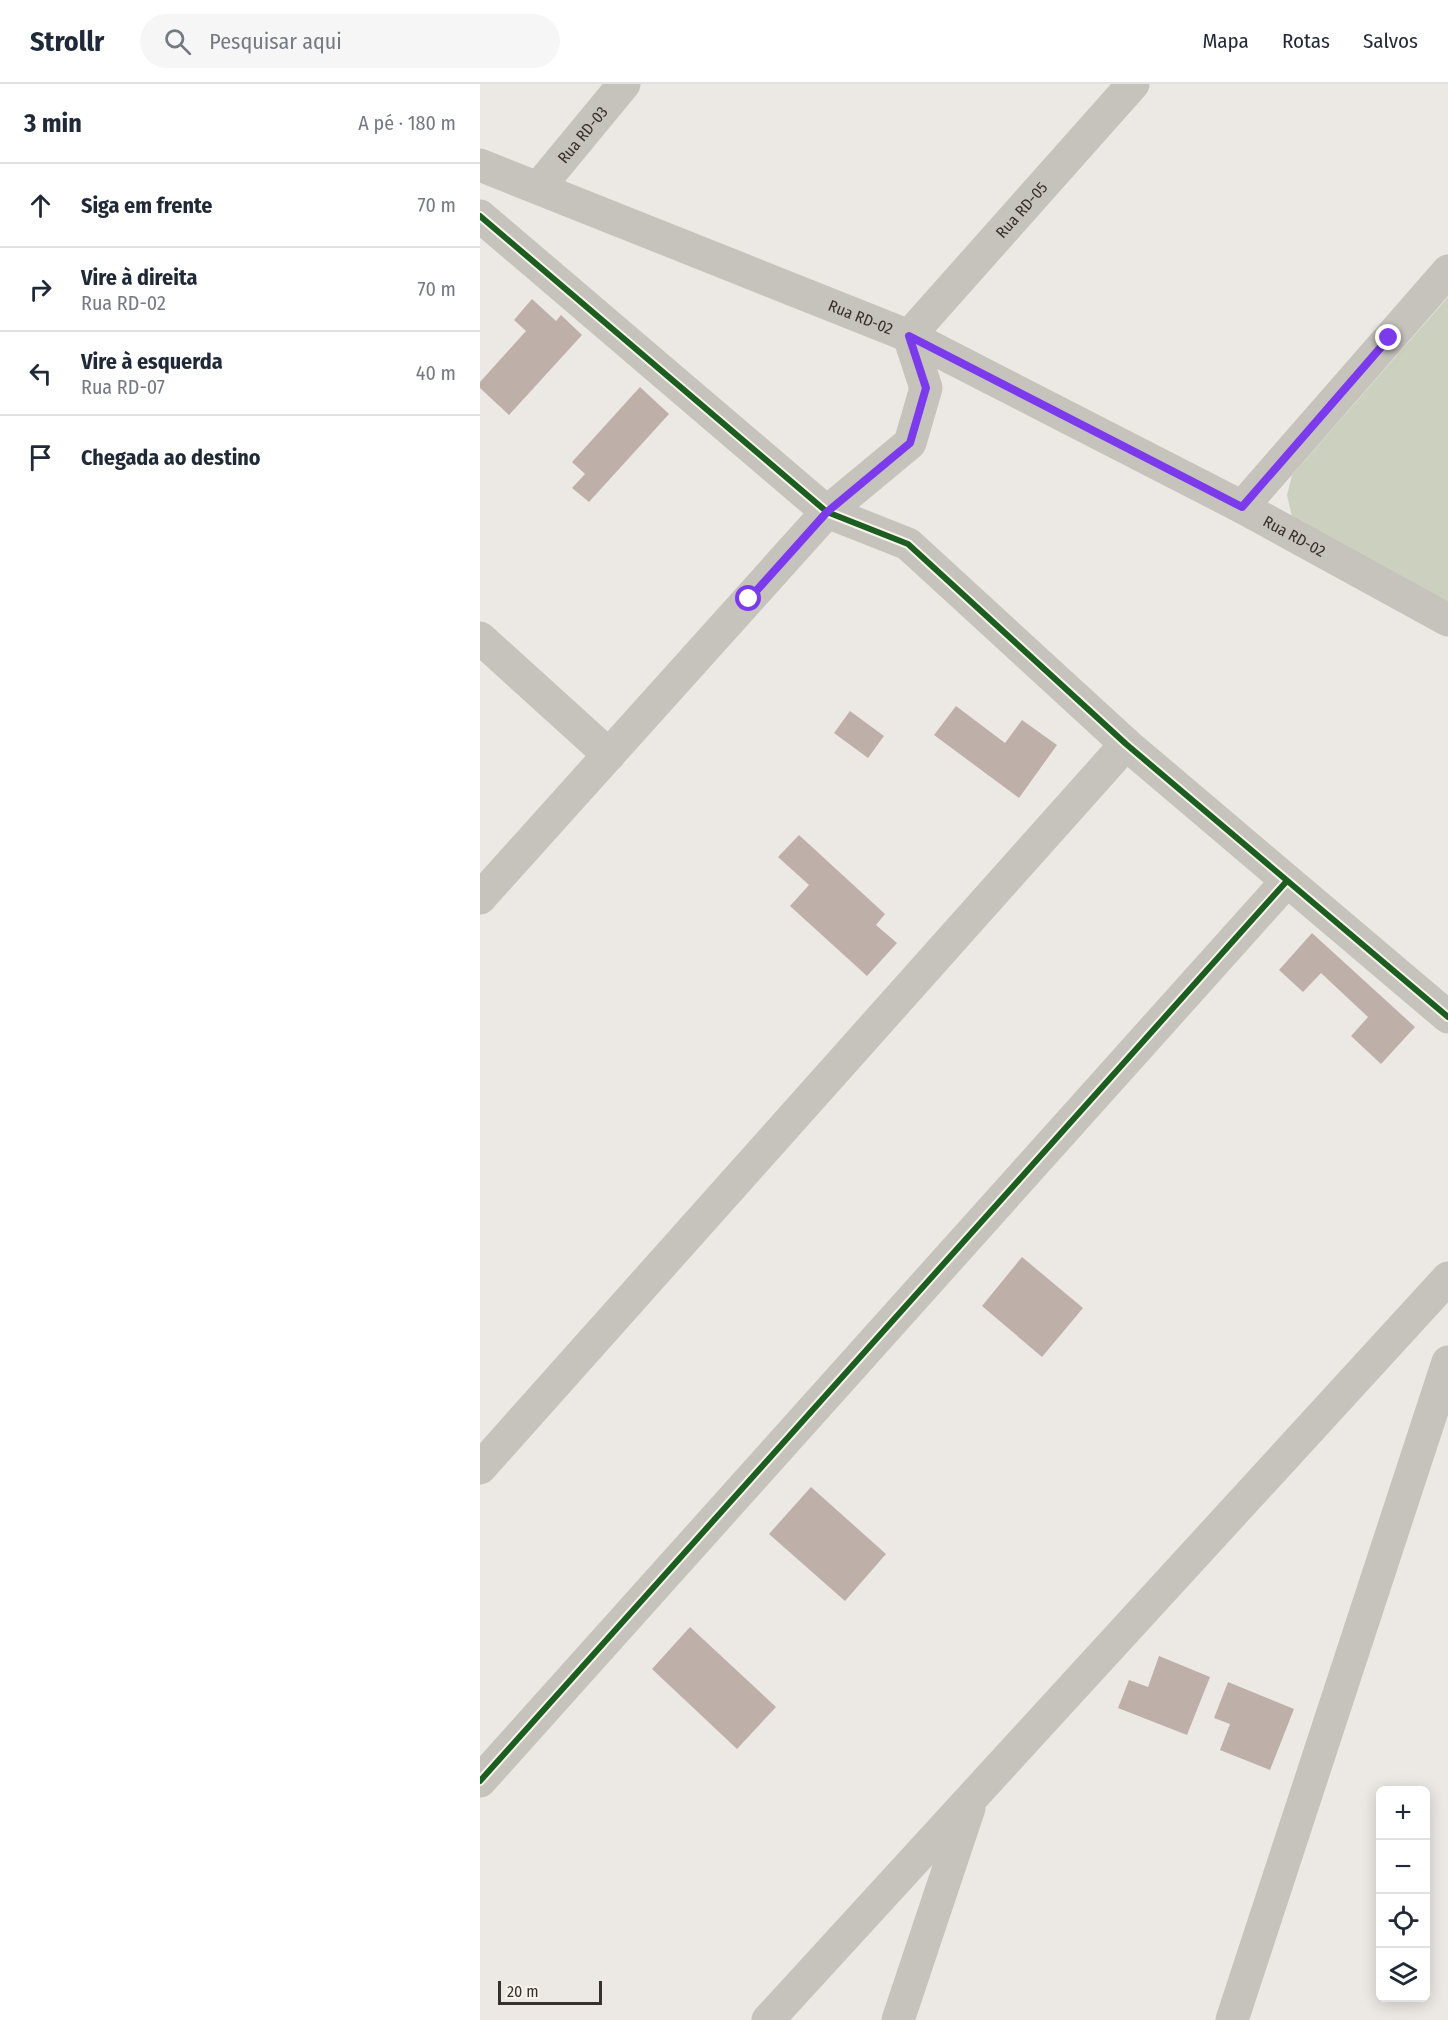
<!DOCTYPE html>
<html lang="pt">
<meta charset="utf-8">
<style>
:root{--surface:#fff;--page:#f6f6f7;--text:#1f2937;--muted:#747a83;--line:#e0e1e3}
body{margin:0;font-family:"Fira Sans Condensed",sans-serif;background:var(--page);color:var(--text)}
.controls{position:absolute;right:18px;bottom:18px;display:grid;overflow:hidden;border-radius:9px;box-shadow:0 3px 15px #0003}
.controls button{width:54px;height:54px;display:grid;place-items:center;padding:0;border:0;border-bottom:2px solid var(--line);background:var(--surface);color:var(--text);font:30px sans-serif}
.scale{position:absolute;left:18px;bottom:15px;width:104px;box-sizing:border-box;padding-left:6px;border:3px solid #37302b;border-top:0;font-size:16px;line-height:21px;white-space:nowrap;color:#37302b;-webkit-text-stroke:4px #f8f4ec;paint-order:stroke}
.stop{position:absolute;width:18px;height:18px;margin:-14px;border:4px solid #7c3aed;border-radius:50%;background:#fff}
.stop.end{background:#7c3aed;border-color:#fff;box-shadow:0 2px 6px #0008}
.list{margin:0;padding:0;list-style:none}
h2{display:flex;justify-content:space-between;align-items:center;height:78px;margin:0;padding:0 24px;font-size:26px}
h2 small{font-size:20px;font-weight:400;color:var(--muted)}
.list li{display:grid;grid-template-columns:39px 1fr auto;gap:18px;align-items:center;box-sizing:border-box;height:84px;padding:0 24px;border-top:2px solid var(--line)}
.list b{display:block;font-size:22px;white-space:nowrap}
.list p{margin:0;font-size:20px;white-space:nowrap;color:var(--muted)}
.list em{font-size:20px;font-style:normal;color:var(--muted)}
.icon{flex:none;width:33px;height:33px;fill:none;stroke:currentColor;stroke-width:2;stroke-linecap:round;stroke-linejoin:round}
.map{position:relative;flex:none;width:968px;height:1936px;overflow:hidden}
header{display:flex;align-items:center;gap:36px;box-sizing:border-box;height:84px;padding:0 30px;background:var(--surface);border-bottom:2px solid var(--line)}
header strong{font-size:28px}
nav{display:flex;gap:33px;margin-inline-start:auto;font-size:21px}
.search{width:420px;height:54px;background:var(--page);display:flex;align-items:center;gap:15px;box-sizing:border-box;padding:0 21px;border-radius:33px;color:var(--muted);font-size:22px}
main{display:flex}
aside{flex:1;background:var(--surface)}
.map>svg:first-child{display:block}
</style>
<header>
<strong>Strollr</strong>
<div class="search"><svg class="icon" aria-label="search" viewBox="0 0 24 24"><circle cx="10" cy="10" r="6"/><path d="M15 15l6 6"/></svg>Pesquisar aqui</div>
<nav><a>Mapa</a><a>Rotas</a><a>Salvos</a></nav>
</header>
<main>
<aside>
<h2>3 min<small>A pé · 180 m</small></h2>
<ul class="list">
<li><svg class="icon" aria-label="ahead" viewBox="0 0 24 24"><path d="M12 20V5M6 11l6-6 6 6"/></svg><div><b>Siga em frente</b></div><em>70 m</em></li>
<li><svg class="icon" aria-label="right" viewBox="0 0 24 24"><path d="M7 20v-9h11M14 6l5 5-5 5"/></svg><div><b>Vire à direita</b><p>Rua RD-02</p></div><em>70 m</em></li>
<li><svg class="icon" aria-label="left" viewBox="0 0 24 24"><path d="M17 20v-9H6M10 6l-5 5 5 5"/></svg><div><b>Vire à esquerda</b><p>Rua RD-07</p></div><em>40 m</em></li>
<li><svg class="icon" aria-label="arrive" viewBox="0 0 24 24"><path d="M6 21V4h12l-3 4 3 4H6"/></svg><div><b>Chegada ao destino</b></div></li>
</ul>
</aside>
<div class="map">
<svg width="968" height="1936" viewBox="0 0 968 1936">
<rect width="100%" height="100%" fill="#ece9e4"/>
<path fill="#ccd1bf" d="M968,213V523L813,437L807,411L812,391Z"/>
<path fill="#beb0a8" d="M52,215L76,237L81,231L102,251L29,331L0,304V298L46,247L34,236Z
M160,303L189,330L109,418L92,404L105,390L92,378Z
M476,622L525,659L542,636L577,661L539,714L454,651Z
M370,627L404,652L388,674L354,649Z
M319,751L405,830L396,841L417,859L387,892L310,822L329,801L298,773Z
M832,849L935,943L901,980L871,952L888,933L841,889L823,908L799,886Z
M542,1173L603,1224L562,1273L502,1222Z
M331,1403L406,1470L365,1517L289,1450Z
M210,1543L296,1623L257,1665L172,1585Z
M679,1572L730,1593L707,1651L638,1624L649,1596L668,1603Z
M748,1598L814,1625L790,1686L740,1666L750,1640L734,1634Z"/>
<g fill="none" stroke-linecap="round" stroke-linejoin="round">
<g stroke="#c6c2bc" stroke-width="33">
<path id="s1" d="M0,81L429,252L762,423L968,536"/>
<path id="s2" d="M59,103L144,0"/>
<path d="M0,132L347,428L428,460L646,660L968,933"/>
<path d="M762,423L968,187"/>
<path d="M0,554L129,671"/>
<path id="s3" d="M0,814L347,428L430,359L446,304L429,252L653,0"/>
<path d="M0,1384L646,660"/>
<path d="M0,1697L806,798"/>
<path d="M288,1936L968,1194"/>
<path d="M418,1936L489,1724"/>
<path d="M752,1936L968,1278"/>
</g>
<g stroke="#f8f4ec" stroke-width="10">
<path id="cycleway" d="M0,132L347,428L428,460L646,660L968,933
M0,1697L806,798"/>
</g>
<use href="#cycleway" stroke="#1b5e20" stroke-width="6"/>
</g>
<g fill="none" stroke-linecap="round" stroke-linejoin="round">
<path stroke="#7c3aed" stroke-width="8" d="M269,515L347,428L430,359L446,304L429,252L762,423L909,254"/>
</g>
<g text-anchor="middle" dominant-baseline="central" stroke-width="4.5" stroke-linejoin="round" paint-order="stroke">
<g font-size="16" fill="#37302b" stroke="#f8f4ec">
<text stroke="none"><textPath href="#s2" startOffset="68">Rua RD-03</textPath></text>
<text stroke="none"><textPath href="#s3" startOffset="908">Rua RD-05</textPath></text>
<text stroke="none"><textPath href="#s1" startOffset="410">Rua RD-02</textPath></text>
<text stroke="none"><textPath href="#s1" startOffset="896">Rua RD-02</textPath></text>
</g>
</g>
</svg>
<div class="controls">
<button>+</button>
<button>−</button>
<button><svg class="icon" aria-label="locate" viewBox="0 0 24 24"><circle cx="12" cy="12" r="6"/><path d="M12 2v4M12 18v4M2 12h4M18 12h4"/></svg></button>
<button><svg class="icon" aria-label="layers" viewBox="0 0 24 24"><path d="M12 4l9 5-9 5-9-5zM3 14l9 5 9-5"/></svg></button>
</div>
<div class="scale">20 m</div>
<div class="stop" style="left:269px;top:515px"></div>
<div class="stop end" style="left:909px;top:254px"></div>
</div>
</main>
